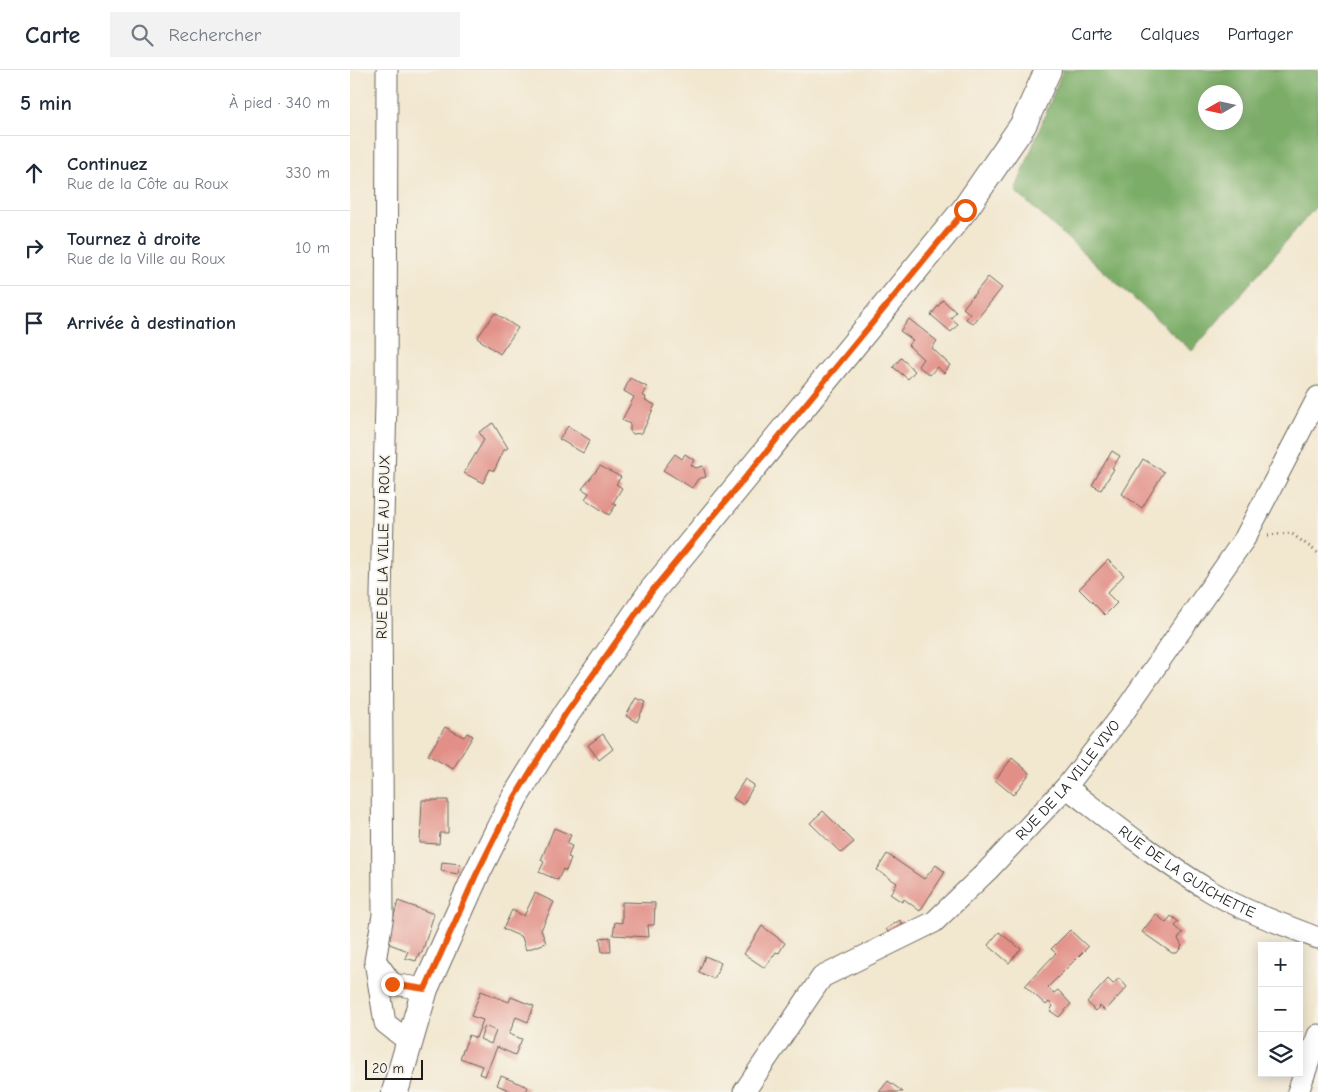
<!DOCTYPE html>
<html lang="fr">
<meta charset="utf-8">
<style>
:root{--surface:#fff;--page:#f2f2f3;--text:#1f2937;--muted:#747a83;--line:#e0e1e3}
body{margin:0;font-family:"Comic Neue",sans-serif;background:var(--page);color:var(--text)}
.controls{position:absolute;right:15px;bottom:15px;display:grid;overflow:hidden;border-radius:0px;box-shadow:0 2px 12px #0003}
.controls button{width:45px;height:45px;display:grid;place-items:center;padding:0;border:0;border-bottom:1px solid var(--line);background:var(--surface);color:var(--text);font:25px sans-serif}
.compass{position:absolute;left:848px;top:15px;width:45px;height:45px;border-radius:50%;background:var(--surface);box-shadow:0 2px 12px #0003;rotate:261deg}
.scale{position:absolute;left:15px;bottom:12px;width:58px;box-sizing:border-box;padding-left:5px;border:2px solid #1c1c1c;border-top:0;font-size:14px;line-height:18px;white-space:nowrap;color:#1c1c1c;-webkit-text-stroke:4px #f7f3e8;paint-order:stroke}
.stop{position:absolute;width:15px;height:15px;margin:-11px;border:4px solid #ea580c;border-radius:50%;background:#fff}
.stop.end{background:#ea580c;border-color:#fff;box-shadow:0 1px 5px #0008}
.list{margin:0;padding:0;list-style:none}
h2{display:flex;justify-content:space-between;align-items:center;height:65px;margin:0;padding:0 20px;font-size:21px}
h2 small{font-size:16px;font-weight:400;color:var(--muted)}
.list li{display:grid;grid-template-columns:32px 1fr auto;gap:15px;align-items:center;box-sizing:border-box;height:75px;padding:0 20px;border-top:1px solid var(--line)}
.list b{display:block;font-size:19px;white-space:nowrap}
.list p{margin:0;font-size:16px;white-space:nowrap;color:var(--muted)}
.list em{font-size:16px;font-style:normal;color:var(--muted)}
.icon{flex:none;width:28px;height:28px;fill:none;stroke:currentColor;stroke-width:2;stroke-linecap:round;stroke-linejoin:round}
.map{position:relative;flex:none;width:968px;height:1022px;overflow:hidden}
header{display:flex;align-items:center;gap:30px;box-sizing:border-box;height:70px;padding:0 25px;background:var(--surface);border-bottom:1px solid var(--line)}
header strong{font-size:24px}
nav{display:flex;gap:28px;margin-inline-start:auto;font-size:18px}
.search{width:350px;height:45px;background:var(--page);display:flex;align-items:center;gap:12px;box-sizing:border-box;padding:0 18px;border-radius:0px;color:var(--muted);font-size:19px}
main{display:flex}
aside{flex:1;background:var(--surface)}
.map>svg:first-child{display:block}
</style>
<header>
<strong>Carte</strong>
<div class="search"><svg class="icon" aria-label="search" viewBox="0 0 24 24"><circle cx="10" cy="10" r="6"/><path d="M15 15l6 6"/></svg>Rechercher</div>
<nav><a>Carte</a><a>Calques</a><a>Partager</a></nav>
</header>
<main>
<aside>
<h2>5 min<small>À pied · 340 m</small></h2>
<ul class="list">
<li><svg class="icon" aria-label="ahead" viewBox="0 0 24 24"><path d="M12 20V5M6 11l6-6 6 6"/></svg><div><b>Continuez</b><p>Rue de la Côte au Roux</p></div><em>330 m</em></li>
<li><svg class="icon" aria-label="right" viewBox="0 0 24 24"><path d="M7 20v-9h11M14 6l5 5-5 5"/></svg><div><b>Tournez à droite</b><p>Rue de la Ville au Roux</p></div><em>10 m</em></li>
<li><svg class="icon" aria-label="arrive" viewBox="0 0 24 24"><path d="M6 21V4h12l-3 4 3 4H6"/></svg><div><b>Arrivée à destination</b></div></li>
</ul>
</aside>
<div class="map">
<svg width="968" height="1022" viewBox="0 0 968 1022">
<rect width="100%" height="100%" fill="#f7f3e8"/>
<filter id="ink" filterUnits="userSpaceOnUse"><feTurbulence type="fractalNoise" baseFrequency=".02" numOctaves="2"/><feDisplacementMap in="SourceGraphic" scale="10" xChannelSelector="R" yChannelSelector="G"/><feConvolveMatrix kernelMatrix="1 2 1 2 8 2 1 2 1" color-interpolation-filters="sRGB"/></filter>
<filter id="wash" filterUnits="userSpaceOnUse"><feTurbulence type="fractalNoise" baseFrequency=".0096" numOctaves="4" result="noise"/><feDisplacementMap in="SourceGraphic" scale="20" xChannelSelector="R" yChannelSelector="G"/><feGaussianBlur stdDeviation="1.12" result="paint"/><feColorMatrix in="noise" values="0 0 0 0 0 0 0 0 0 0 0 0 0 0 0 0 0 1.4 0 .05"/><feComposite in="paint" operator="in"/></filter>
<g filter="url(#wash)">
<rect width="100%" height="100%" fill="#f2e7cf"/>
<path fill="#7bad68" stroke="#4c6442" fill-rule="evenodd" d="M713,0H968V134L842,281L665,121ZM856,22H886V52H856Z"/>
<g id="blocks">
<path fill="#e28f87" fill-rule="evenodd" d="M638,207L652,218L623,254L616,249L620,244L613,238Z
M593,230L606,242L601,248L608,254L601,262L581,245Z
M145,243L168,258L150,284L127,268Z
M559,249L587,271L582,278L600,295L594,303L587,297L580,305L568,296L573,289L558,275L563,270L550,261Z
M551,288L565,301L558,309L543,297Z
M280,308L297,317L293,326L296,327L295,330L305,335L292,363L283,364L280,361V354L272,350L284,327L274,321Z
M143,353L158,378L154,380L144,401L140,399L133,413L114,403L134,370L129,362Z
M218,356L240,370L233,383L209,369Z
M762,381L770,386L762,398L764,399L751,420L742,415Z
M325,384L332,389L335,384L344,390L341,395L346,398L353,396L356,407L348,409L342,418L313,400Z
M793,389L814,402L792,438L772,424Z
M250,396L271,407L266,414L272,418L263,433L266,435L259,445L235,429L239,423L232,419Z
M758,490L774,505L757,523L767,533L755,545L729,519Z
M286,628L296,632L287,652L276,646Z
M95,657L114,667L117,663L123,666L103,699L78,685Z
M253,664L263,679L249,690L238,675Z
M662,688L680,703L663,725L645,710Z
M395,709L404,715L393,735L383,728Z
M72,730H98V763H90L89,774L70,773Z
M473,741L504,772L491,783L460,753Z
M204,758L221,765L217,774L222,776L218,787L221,788L216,801L213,799L208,810L189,802L194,792L191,790Z
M537,784L574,809L586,795L595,802L570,841L554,829L552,832L540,824L547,813L527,800Z
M92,792L110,794L108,804L91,801Z
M185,823L204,832L191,860L196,873L176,880L172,867L153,859L162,840L174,846Z
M48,831L84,844L72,883H69L66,891L55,888L58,881L37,873Z
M272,832L305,833L304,855H298L299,867L263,865L265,852L272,853Z
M806,844L816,853L821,846L829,852L825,856L833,863L828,869L832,876L827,883H822L792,862Z
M550,850L556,860L543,869L536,859Z
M412,856L435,873L429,883L426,882L415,898L394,884Z
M720,860L738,877L698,917L704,923L708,920L721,934L709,947L700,941L703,936L699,932L696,935L675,916L706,883L701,879Z
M649,862L671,879L659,893L638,875Z
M260,867L261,882H252L250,868Z
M355,886L371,893L364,909L349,902Z
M769,908L777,917L755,941L750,936L745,941L737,932L758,909L763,914Z
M131,921L159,932L161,927L184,936L178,952L166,947L159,964L172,969L165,985L147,977L135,1006L129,1004L132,996L110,988L119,965L126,968L133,950L121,946ZM135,956L146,961L141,974L130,969Z
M151,1006L178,1017L176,1022H163L147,1015Z
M538,1011L553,1022H529Z"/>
</g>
</g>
<g filter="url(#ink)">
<use href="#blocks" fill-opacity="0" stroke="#67635b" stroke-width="1"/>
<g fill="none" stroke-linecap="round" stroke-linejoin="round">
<g stroke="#67635b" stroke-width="23">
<g id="minor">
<path d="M37,0L36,333L31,524L33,845L25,891L35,953L58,971"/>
<path id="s1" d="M716,717C763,753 809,790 860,821C894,841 931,854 968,868"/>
<path d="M27,893L42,914L75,919"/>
<path id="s2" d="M394,1022L472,907L584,852L638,800L716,717L772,645L895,468L968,327"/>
<path d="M948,1022L968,965"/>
</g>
</g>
<g stroke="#67635b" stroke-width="28">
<path id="major" d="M45,1022L75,919L126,805L165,727L217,643L302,521L615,139L673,55L698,0"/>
</g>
<path stroke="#67635b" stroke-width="3" stroke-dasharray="1 4" stroke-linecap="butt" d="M918,465L941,463L968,483"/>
<use href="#minor" stroke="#fff" stroke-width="21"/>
<use href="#major" stroke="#fff" stroke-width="26"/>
</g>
</g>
<g fill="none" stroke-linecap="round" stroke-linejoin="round" filter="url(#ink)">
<path stroke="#ea580c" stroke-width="6" d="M42,914L75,919L126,805L165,727L216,643L302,521L615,140"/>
</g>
<g text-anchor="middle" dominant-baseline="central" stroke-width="4" stroke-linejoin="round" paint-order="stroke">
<g font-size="15" fill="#1c1c1c" stroke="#f7f3e8">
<text transform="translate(33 477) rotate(-89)">RUE DE LA VILLE AU ROUX</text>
<text stroke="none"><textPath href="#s2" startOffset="459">RUE DE LA VILLE VIVO</textPath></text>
<text stroke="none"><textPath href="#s1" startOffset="148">RUE DE LA GUICHETTE</textPath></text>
</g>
</g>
</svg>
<div class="controls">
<button>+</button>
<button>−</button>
<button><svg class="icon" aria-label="layers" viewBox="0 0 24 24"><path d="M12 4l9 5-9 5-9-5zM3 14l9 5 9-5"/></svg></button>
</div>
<svg class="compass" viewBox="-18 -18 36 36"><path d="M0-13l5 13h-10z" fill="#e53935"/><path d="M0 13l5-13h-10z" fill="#747a83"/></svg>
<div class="scale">20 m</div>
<div class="stop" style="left:615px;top:140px"></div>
<div class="stop end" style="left:42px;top:914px"></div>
</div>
</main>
